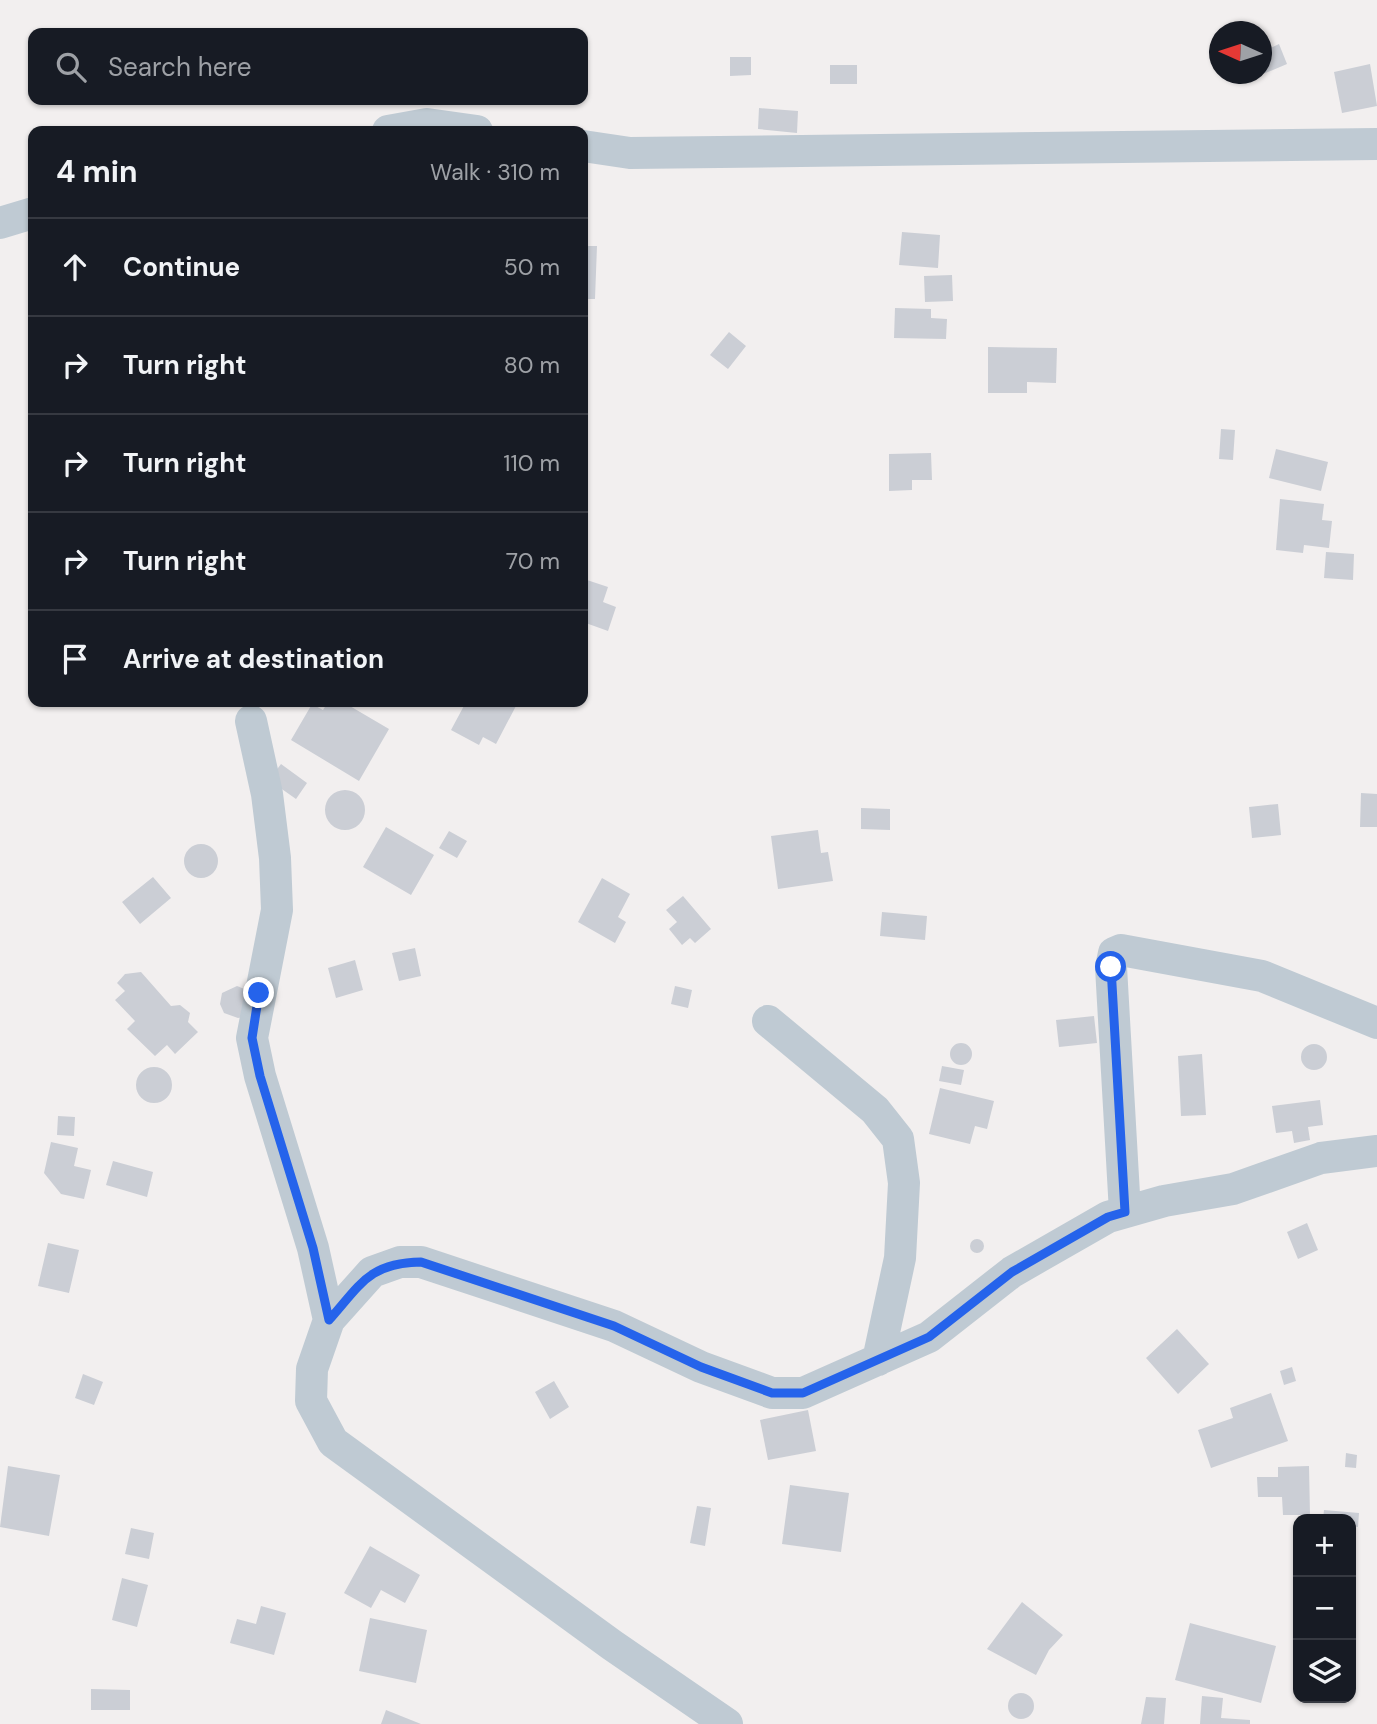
<!DOCTYPE html>
<meta charset="utf-8">
<style>
:root{--surface:#171b24;--page:#20242c;--text:#f1f3f6;--muted:#9ea1a6;--line:#363941}
body{margin:0;font-family:"DM Sans",sans-serif;background:var(--page);color:var(--text)}
.controls{position:absolute;right:21px;bottom:21px;display:grid;overflow:hidden;border-radius:14px;box-shadow:0 2px 5px #0004}
.controls button{width:63px;height:63px;display:grid;place-items:center;padding:0;border:0;border-bottom:2px solid var(--line);background:var(--surface);color:var(--text);font:35px sans-serif}
.compass{position:absolute;left:1209px;top:21px;width:63px;height:63px;border-radius:50%;background:var(--surface);box-shadow:0 2px 5px #0004;rotate:273deg}
.stop{position:absolute;width:21px;height:21px;margin:-16px;border:5px solid #2563eb;border-radius:50%;background:#fff}
.stop.end{background:#2563eb;border-color:#fff;box-shadow:0 2px 7px #0008}
.list{margin:0;padding:0;list-style:none}
h2{display:flex;justify-content:space-between;align-items:center;height:91px;margin:0;padding:0 28px;font-size:30px}
h2 small{font-size:23px;font-weight:400;color:var(--muted)}
.list li{display:grid;grid-template-columns:46px 1fr auto;gap:21px;align-items:center;box-sizing:border-box;height:98px;padding:0 28px;border-top:2px solid var(--line)}
.list b{display:block;font-size:26px;white-space:nowrap}
.list em{font-size:23px;font-style:normal;color:var(--muted)}
.icon{flex:none;width:38px;height:38px;fill:none;stroke:currentColor;stroke-width:2;stroke-linecap:round;stroke-linejoin:round}
.map{position:relative;flex:none;width:1377px;height:1724px;overflow:hidden}
.search{position:absolute;background:var(--surface);box-shadow:0 2px 5px #0004;left:28px;top:28px;width:560px;height:77px;display:flex;align-items:center;gap:18px;box-sizing:border-box;padding:0 24px;border-radius:14px;color:var(--muted);font-size:26px}
.panel{position:absolute;background:var(--surface);box-shadow:0 2px 5px #0004;left:28px;top:126px;width:560px;height:581px;border-radius:14px}
.map>svg:first-child{display:block}
</style>
<div class="map">
<svg width="1377" height="1724" viewBox="0 0 1377 1724">
<rect width="100%" height="100%" fill="#f2efef"/>
<path fill="#cbced5" d="M1279,44L1287,64L1249,80L1247,74H1262V52Z
M730,57H751V75L730,76Z
M1370,64L1377,106L1342,113L1334,72Z
M830,65H857V84H830Z
M759,108L798,111L797,133L758,129Z
M902,232L940,235L938,268L899,265Z
M583,246H597L595,299H583Z
M952,275L953,301L925,302L924,276Z
M895,308L931,309V318L947,319L946,339L894,338Z
M729,332L746,346L728,369L710,355Z
M988,347L1057,348L1056,383L1027,382V393H988Z
M1221,429L1235,430L1233,460L1219,459Z
M1276,449L1328,462L1321,491L1269,478Z
M931,453L932,480H912V490L889,491V454Z
M1280,499L1324,504L1322,520L1332,521L1329,548L1304,545L1303,553L1276,550Z
M1326,552L1354,554L1353,580L1324,578Z
M584,579L608,587L603,602L616,607L608,631L583,622Z
M328,702H343L389,729L359,781L291,740L312,704L323,710Z
M466,702L517,704L496,744L483,737L479,745L451,730Z
M281,764L307,783L296,799L269,780Z
M325 810a20 20 0 1 1 40 0a20 20 0 1 1-40 0Z
M1361,793L1377,794V827H1360Z
M1278,804L1281,835L1252,838L1249,807Z
M861,808L890,809V830L861,829Z
M386,827L434,855L411,895L363,867Z
M818,830L821,853L828,852L833,881L778,889L771,836Z
M449,831L467,841L457,858L439,848Z
M184 861a17 17 0 1 1 34 0a17 17 0 1 1-34 0Z
M153,877L171,898L140,924L122,902Z
M602,878L630,894L618,917L626,922L615,943L578,922Z
M683,896L711,929L695,943L690,938L682,945L669,929L677,922L666,910Z
M882,912L927,916L925,940L880,936Z
M415,948L421,976L399,981L392,953Z
M355,960L363,990L336,998L328,968Z
M141,972L171,1006L180,1005L190,1013L188,1022L198,1032L175,1054L167,1045L155,1056L127,1029L135,1021L115,1000L125,991L117,983L125,974Z
M237,986L247,990L243,1017L238,1018L224,1013L220,1004L222,993Z
M675,986L692,990L688,1008L671,1004Z
M1094,1016L1097,1043L1059,1047L1056,1020Z
M950 1054a11 11 0 1 1 22 0a11 11 0 1 1-22 0Z
M1301 1057a13 13 0 1 1 26 0a13 13 0 1 1-26 0Z
M1202,1054L1206,1115L1181,1116L1178,1056Z
M942,1066L964,1070L961,1085L939,1081Z
M136 1085a18 18 0 1 1 36 0a18 18 0 1 1-36 0Z
M940,1088L994,1101L987,1129L975,1126L970,1144L929,1134Z
M1320,1100L1323,1125L1308,1127L1310,1140L1294,1143L1292,1131L1276,1133L1272,1106Z
M58,1116L75,1117L74,1136L57,1135Z
M51,1142L78,1148L74,1166L91,1170L84,1199L61,1194L44,1173Z
M113,1161L153,1172L147,1197L106,1185Z
M1307,1223L1318,1250L1298,1259L1287,1232Z
M970 1246a7 7 0 1 1 14 0a7 7 0 1 1-14 0Z
M48,1243L79,1250L69,1293L38,1286Z
M1177,1329L1209,1364L1178,1394L1146,1358Z
M1292,1367L1296,1381L1284,1385L1280,1371Z
M83,1374L103,1382L94,1405L75,1398Z
M554,1381L569,1407L550,1419L535,1392Z
M1271,1393L1288,1441L1211,1468L1198,1430L1233,1418L1230,1408Z
M808,1410L816,1451L768,1460L760,1420Z
M1346,1453L1357,1455L1356,1468L1345,1467Z
M8,1466L60,1475L49,1536L0,1527Z
M1309,1466L1310,1515H1283L1282,1497H1258L1257,1477H1278V1467Z
M790,1485L849,1493L841,1552L782,1544Z
M697,1506L711,1508L705,1546L690,1543Z
M1324,1510L1359,1513L1358,1527L1351,1526V1519H1323Z
M131,1528L154,1533L149,1559L125,1554Z
M370,1546L420,1575L405,1603L381,1590L371,1608L344,1593Z
M122,1578L148,1585L137,1627L112,1620Z
M1022,1602L1063,1635L1049,1650L1036,1675L987,1649Z
M261,1606L286,1613L274,1655L230,1643L237,1619L256,1624Z
M370,1618L427,1630L416,1683L359,1671Z
M1190,1623L1276,1646L1261,1703L1175,1680Z
M91,1689L130,1690V1710H91Z
M1008 1706a13 13 0 1 1 26 0a13 13 0 1 1-26 0Z
M1202,1696L1223,1698L1221,1718L1250,1720V1724H1200Z
M1146,1697L1166,1698L1164,1724H1141Z
M386,1710L421,1724H381Z"/>
<g fill="none" stroke-linecap="round" stroke-linejoin="round">
<path stroke="#bfcad3" stroke-width="32" d="M388,131L427,124L477,131
M583,146L630,153L1377,144
M0,223L33,213
M251,721L267,794L275,858L277,910L252,1038L260,1076L313,1248L329,1320
M768,1021L875,1110L898,1139L904,1183L900,1258L878,1360
M1125,1212L1111,967L1114,953L1121,950L1262,976L1377,1023
M727,1724L612,1645L333,1442L311,1401L312,1369L329,1320L372,1272L400,1262H421L614,1326L701,1367L772,1393H803L929,1337L1012,1272L1108,1217L1164,1201L1233,1189L1321,1158L1377,1151"/>
</g>
<g fill="none" stroke-linecap="round" stroke-linejoin="round">
<path stroke="#2563eb" stroke-width="9" d="M259,993L252,1038L260,1076L313,1248L329,1320C361,1284 369,1263 421,1262L614,1326L701,1367L772,1393H803L929,1337L1012,1272L1108,1217L1125,1212L1111,967"/>
</g>
</svg>
<div class="controls">
<button>+</button>
<button>−</button>
<button><svg class="icon" aria-label="layers" viewBox="0 0 24 24"><path d="M12 4l9 5-9 5-9-5zM3 14l9 5 9-5"/></svg></button>
</div>
<svg class="compass" viewBox="-18 -18 36 36"><path d="M0-13l5 13h-10z" fill="#e53935"/><path d="M0 13l5-13h-10z" fill="#9ea1a6"/></svg>
<div class="stop" style="left:1111px;top:967px"></div>
<div class="stop end" style="left:259px;top:993px"></div>
<div class="search"><svg class="icon" aria-label="search" viewBox="0 0 24 24"><circle cx="10" cy="10" r="6"/><path d="M15 15l6 6"/></svg>Search here</div>
<section class="panel">
<h2>4 min<small>Walk · 310 m</small></h2>
<ul class="list">
<li><svg class="icon" aria-label="ahead" viewBox="0 0 24 24"><path d="M12 20V5M6 11l6-6 6 6"/></svg><div><b>Continue</b></div><em>50 m</em></li>
<li><svg class="icon" aria-label="right" viewBox="0 0 24 24"><path d="M7 20v-9h11M14 6l5 5-5 5"/></svg><div><b>Turn right</b></div><em>80 m</em></li>
<li><svg class="icon" aria-label="right" viewBox="0 0 24 24"><path d="M7 20v-9h11M14 6l5 5-5 5"/></svg><div><b>Turn right</b></div><em>110 m</em></li>
<li><svg class="icon" aria-label="right" viewBox="0 0 24 24"><path d="M7 20v-9h11M14 6l5 5-5 5"/></svg><div><b>Turn right</b></div><em>70 m</em></li>
<li><svg class="icon" aria-label="arrive" viewBox="0 0 24 24"><path d="M6 21V4h12l-3 4 3 4H6"/></svg><div><b>Arrive at destination</b></div></li>
</ul>
</section>
</div>
